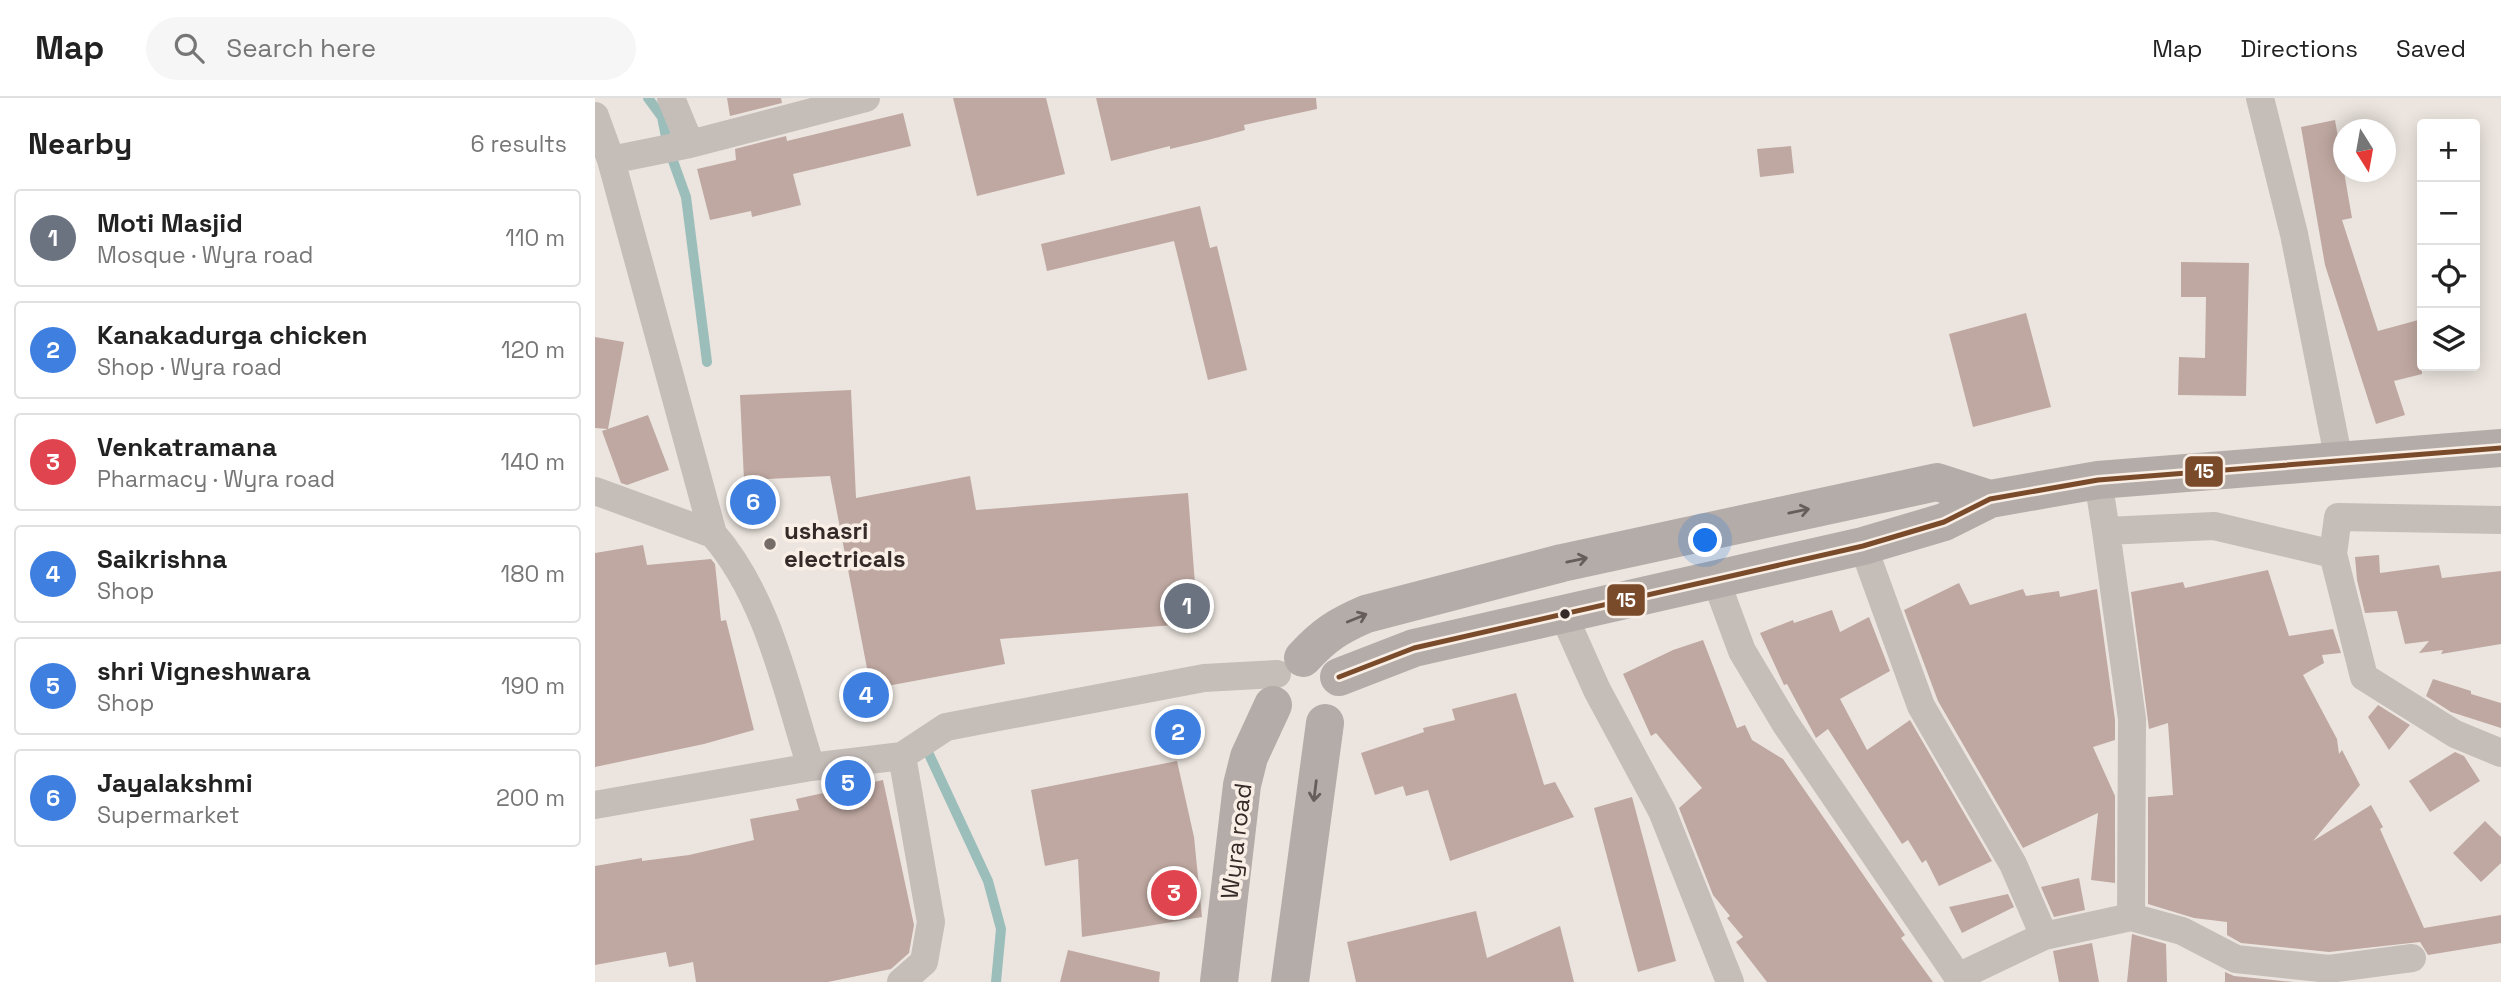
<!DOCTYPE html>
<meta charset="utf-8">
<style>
:root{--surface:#fff;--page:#f6f6f6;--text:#222;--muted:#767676;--line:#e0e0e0;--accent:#7c3aed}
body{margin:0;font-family:"Space Grotesk",sans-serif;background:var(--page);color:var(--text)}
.controls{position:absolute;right:21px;top:21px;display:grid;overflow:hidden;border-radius:7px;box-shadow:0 4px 18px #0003}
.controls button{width:63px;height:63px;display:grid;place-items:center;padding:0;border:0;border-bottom:2px solid var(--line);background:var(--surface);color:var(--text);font:35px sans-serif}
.compass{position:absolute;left:1738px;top:21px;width:63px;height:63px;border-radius:50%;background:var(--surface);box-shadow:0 4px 18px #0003;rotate:169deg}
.you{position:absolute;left:1111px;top:443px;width:24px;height:24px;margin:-18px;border:5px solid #fff;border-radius:50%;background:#1a73e8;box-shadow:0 0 0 10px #1a73e833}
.badge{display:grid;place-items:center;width:46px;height:46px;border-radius:50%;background:var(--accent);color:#fff;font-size:23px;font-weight:700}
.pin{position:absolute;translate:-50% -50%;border:4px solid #fff;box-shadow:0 2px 7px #0006}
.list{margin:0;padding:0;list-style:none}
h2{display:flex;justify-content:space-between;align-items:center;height:91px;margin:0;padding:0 28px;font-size:30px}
h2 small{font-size:23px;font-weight:400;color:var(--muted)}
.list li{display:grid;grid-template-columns:46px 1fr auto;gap:21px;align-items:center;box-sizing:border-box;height:98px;margin:0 14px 14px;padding:0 14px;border:2px solid var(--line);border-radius:7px}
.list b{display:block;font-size:26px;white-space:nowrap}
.list p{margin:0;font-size:23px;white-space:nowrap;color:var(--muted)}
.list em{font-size:23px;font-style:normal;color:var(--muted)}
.icon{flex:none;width:38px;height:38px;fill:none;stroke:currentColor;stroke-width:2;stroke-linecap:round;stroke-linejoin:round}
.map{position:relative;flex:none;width:1906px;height:884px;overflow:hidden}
header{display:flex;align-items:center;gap:42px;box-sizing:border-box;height:98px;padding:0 35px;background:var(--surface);border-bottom:2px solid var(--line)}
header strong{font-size:33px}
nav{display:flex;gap:38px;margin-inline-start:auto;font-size:24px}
.search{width:490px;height:63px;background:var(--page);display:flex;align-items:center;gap:18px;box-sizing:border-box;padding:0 24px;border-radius:38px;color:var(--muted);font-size:26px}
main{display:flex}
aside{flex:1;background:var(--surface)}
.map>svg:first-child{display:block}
</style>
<header>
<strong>Map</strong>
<div class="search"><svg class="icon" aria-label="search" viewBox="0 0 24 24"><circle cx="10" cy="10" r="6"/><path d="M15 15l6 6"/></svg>Search here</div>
<nav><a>Map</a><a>Directions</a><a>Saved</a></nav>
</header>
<main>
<aside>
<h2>Nearby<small>6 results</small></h2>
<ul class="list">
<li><span class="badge" style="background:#6b7280">1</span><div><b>Moti Masjid</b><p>Mosque · Wyra road</p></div><em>110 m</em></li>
<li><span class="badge" style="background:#3f7fe0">2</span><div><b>Kanakadurga chicken</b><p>Shop · Wyra road</p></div><em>120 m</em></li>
<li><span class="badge" style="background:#e0444e">3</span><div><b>Venkatramana</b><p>Pharmacy · Wyra road</p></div><em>140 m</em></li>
<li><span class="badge" style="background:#3f7fe0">4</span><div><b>Saikrishna</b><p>Shop</p></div><em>180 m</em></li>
<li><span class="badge" style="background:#3f7fe0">5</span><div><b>shri Vigneshwara</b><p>Shop</p></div><em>190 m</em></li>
<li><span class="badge" style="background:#3f7fe0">6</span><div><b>Jayalakshmi</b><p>Supermarket</p></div><em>200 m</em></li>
</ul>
</aside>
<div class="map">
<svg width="1906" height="884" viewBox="0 0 1906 884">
<rect width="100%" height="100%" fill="#ece5df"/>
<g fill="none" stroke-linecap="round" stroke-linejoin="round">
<path stroke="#9cbebb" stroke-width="10" d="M53,0L67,19L73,49L91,99L112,264
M332,652L393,783L406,831L401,884"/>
</g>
<path fill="#bfa8a1" d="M132,0H186L187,5L135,18Z
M358,0H451L470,76L382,98Z
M501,0H721L722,11L649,27L650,32L613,42L575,51V48L516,63Z
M308,15L316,48L198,76L206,107L157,119L156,113L115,122L102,71L141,62L140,51L191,38L192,43Z
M1740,22L1757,120L1747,122L1783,233L1827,221V276L1799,283L1810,317L1781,326L1730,167L1706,29Z
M1196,48L1199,75L1165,79L1162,51Z
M605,108L615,150L622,148L652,272L613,282L579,143L452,173L446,146Z
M1586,164L1654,165L1651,298L1583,297L1584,259L1610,260L1611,199H1586Z
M1431,215L1456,309L1378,329L1354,236Z
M0,239L29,244L13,331L0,330Z
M256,292L261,400L375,378L381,412L593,395L603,525L405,541L410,566L276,591L235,378L149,382L145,297Z
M53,317L74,372L32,387L26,385L7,333Z
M48,447L52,467L116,461L120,466L126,523L131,522L159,632L109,646L0,669V455Z
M1784,457L1785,475L1844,467L1847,480L1906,473V546L1846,556L1848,552L1824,555L1834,543L1810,546L1802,513L1770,515L1762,482L1760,459Z
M1673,472L1694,538L1738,531L1746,555L1727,557L1729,565L1708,577L1742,641L1744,656L1747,652L1765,687L1718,743L1776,707L1788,729L1785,731L1829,830L1906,817V845L1833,857L1825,844L1734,854L1646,845L1632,837V824L1599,820L1553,806V699L1578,697L1573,625L1554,631L1536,494L1588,484L1590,490Z
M1364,485L1375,507L1428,491L1431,498L1464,493L1465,499L1502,491L1520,622V642L1498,649L1520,698V785L1496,782L1503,715L1428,750L1343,603L1309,512Z
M1237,512L1245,534L1274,519L1295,573L1245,601L1272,652L1315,622L1397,763L1344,788L1331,762L1327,765L1313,742L1307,746L1233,631L1221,640L1192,586L1189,587L1165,535L1198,522L1199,525Z
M1108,542L1142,630L1150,627L1157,642L1188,661L1310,837L1306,840L1338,884H1172L1141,844L1148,839L1132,820L1135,818L1118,797L1084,710L1107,690L1061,635L1056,638L1028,576L1078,552Z
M1838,581L1876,593V596L1906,605V630L1856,614L1831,598Z
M921,595L949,687L960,684L979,719L855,763L833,692L811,698L808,688L780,697L766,655L829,634L828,630L860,622L857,611Z
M1783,607L1815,627L1794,652L1773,619Z
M1860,654L1869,658L1885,683L1835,714L1814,683Z
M582,663L599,739L607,819L487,839L483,761L450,768L436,692Z
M288,682L319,827L314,855L296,871L233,884H101L98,864L74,869L71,854L0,867V768L47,760V763L94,757L159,742L155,721L204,712L201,701Z
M1037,699L1081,863L1043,874L999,710Z
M1890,723L1906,739V765L1886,784L1858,755Z
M1484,780L1490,812L1459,819L1446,789Z
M1413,796L1419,809L1367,835L1354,809Z
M881,813L892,860L965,828L979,884H761L752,844Z
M1537,836L1571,846L1572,884H1532Z
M1497,845L1504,884H1464L1458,853Z
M473,852L565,874L564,884H465Z
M1630,874L1639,878L1699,884H1630Z"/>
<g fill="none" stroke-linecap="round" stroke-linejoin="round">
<path stroke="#c5bdb8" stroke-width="28" d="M76,0L95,46
M1665,0L1699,136L1744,363
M0,18L16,62L118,436C173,499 191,591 216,669
M16,62L95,46L271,0
M1503,382L1511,433L1619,428L1738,456L1743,419L1906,422
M0,393L118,436
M1511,433L1537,621L1536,819
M1268,448L1326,608L1418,766L1449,838L1536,819L1587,833L1641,861L1734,871L1817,860
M1738,456L1769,579L1860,636L1906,655
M1120,480L1147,553L1190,625L1363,879L1364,884
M968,516L1002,592L1067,713L1135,884
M0,707L216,669L307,658L351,629L398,620L609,580L682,576
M1363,879L1449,838
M306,884L329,864L336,824L307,658"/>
<path stroke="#b3aca8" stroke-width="38" d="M708,560C729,537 743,528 771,516L967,465L1342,384L1395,401
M744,579L819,550L1268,448L1349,424L1395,401L1503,382L1906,350
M624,884L647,687L654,659L678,607
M695,884L730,625"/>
<g stroke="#f9efe6" stroke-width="10">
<path id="bus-1" d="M744,579L819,550L1268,448L1349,424L1395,401L1503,382L1906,350"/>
</g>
<use href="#bus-1" stroke="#7a4b2a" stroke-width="5"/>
</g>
<defs><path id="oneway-shaft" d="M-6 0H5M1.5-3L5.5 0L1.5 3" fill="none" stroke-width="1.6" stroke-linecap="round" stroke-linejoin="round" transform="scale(1.75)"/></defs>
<g stroke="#675e5b">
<use href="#oneway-shaft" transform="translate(1204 413) rotate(-12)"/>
<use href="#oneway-shaft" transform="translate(982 462) rotate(-12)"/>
<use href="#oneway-shaft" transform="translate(762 520) rotate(-22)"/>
<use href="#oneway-shaft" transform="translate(720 693) rotate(97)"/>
</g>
<circle fill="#756b67" stroke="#f9efe6" stroke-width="2.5" cx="175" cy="446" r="7"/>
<circle fill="#352a27" stroke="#f9efe6" stroke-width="2.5" cx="970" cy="516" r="6"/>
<g text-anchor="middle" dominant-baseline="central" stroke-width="7" stroke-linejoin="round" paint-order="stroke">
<g font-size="24" font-weight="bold" fill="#352a27" stroke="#f9efe6" text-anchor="start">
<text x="189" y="432">ushasri<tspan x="189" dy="28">electricals</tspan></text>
</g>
<g font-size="24" fill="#352a27" stroke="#f9efe6">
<text transform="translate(641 743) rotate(-83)">Wyra road</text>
</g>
</g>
<g stroke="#f9efe6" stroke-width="2.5">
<rect x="1589" y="357" width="40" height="33" rx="7" fill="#7a4b2a"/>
<rect x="1011" y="485" width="40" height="34" rx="7" fill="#7a4b2a"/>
</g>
<g font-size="19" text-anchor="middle" font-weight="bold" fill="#fff">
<text x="1609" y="380">15</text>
<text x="1031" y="509">15</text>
</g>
</svg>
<div class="controls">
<button>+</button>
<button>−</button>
<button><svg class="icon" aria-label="locate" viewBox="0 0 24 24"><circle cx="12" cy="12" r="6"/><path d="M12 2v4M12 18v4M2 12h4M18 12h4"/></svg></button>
<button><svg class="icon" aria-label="layers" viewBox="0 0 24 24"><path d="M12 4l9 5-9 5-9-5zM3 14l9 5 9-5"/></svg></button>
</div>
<svg class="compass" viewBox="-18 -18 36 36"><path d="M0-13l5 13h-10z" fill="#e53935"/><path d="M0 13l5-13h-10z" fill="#767676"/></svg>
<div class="you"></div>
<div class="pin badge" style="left:592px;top:508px;background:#6b7280">1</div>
<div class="pin badge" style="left:583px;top:634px;background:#3f7fe0">2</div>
<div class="pin badge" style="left:579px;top:795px;background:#e0444e">3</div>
<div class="pin badge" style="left:271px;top:597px;background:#3f7fe0">4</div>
<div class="pin badge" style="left:253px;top:685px;background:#3f7fe0">5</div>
<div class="pin badge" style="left:158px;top:404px;background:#3f7fe0">6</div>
</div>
</main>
